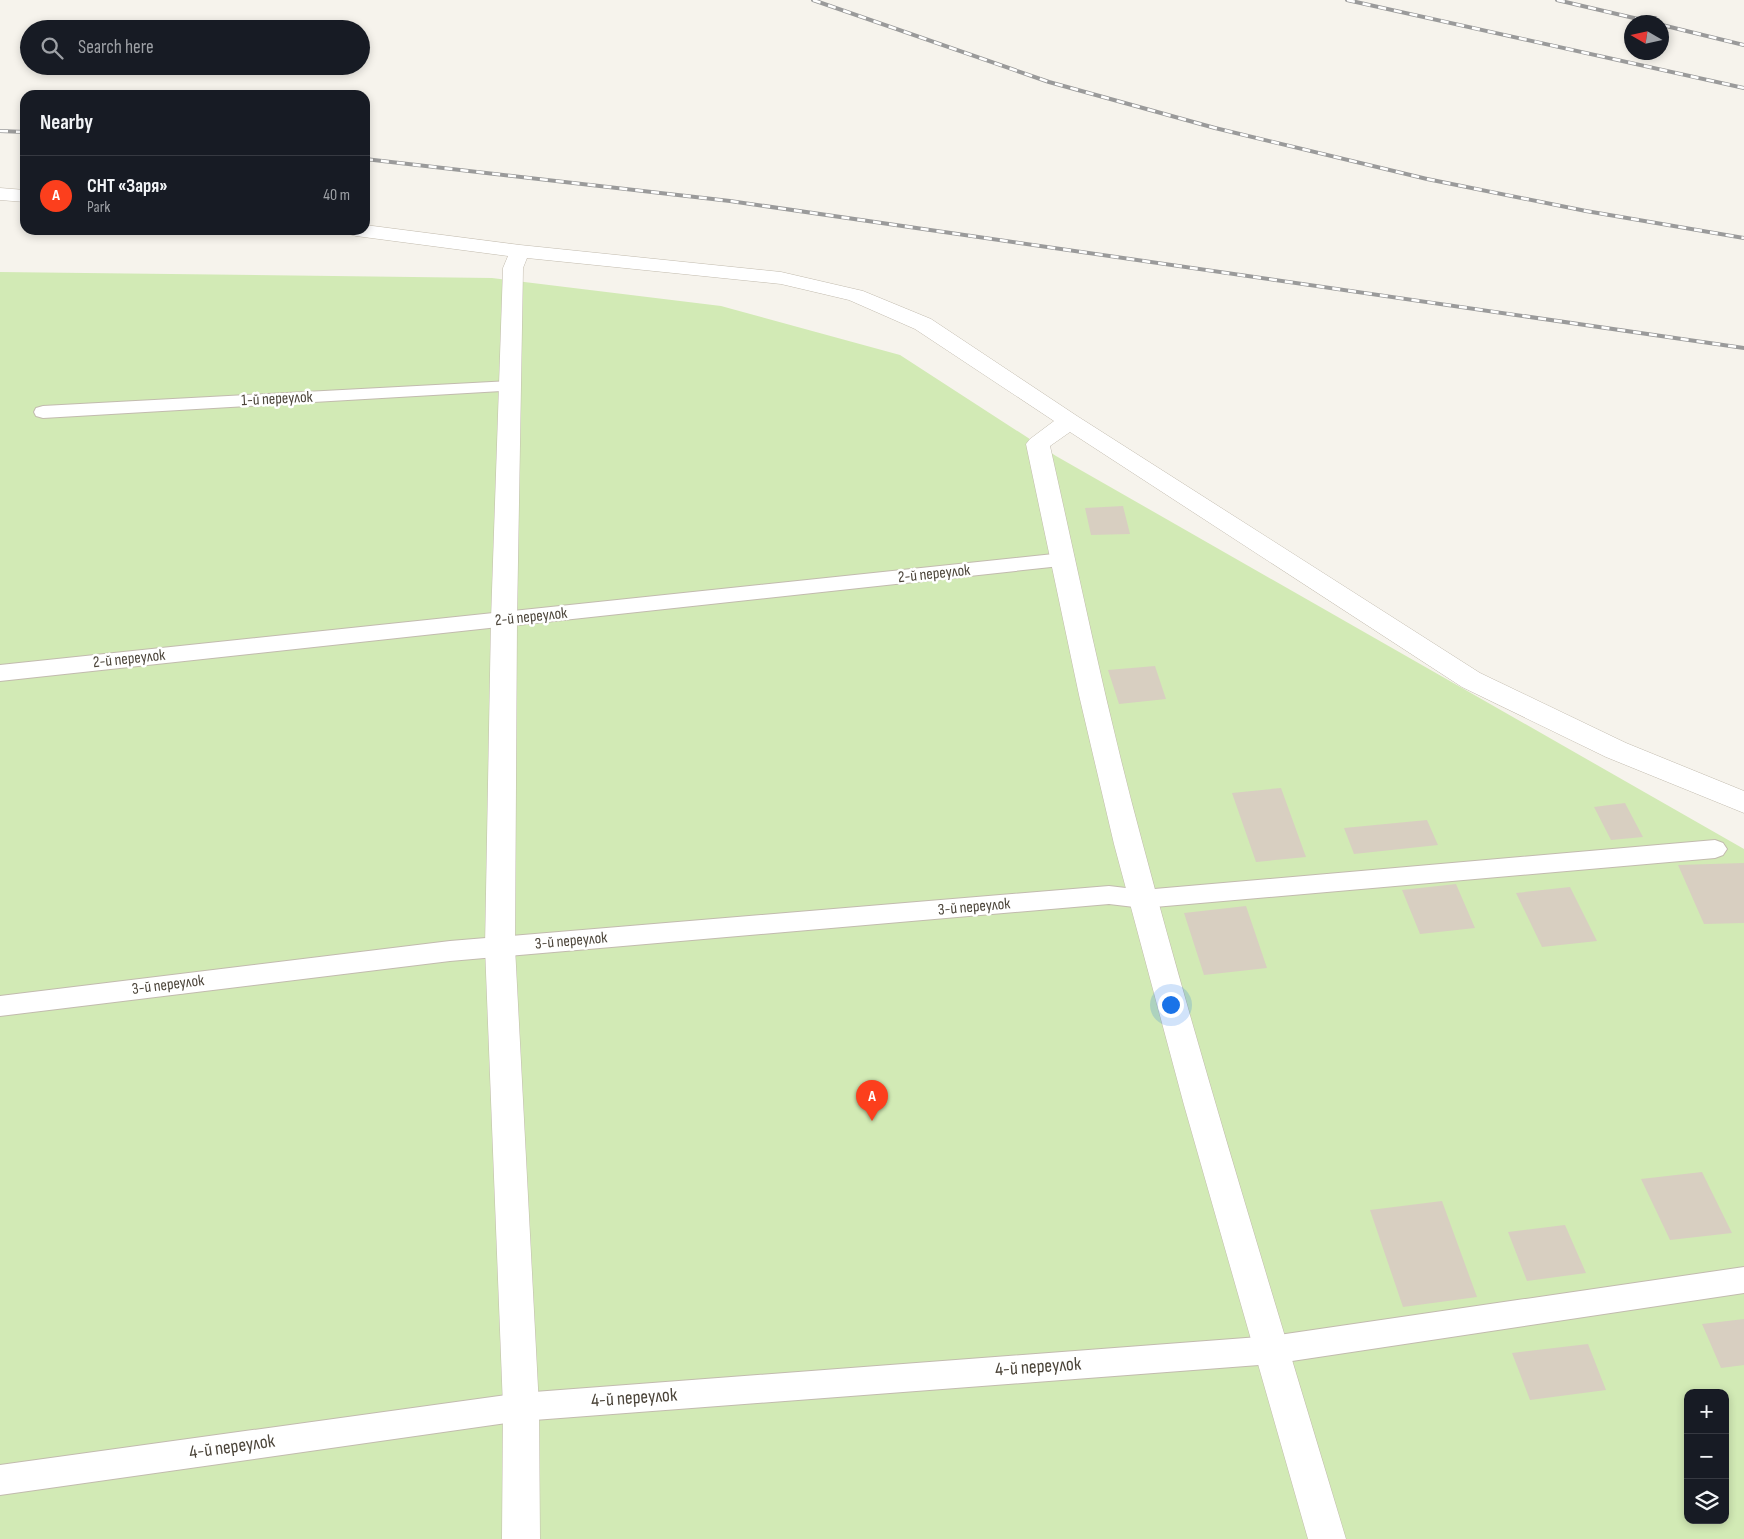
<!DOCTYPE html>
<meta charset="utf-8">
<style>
:root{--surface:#171b24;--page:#242831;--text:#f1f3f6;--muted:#9ea1a6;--line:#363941;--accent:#fc3f1d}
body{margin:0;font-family:"Sofia Sans Condensed",sans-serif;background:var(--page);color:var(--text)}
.controls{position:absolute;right:15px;bottom:15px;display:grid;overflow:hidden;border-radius:10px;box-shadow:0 2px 8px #0003}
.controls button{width:45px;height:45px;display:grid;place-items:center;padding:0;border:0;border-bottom:1px solid var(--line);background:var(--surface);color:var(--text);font:25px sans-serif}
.compass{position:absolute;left:1624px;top:15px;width:45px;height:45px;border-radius:50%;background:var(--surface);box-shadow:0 2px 8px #0003;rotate:279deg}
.you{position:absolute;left:1170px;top:1004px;width:18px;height:18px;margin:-12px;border:4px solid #fff;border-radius:50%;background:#1a73e8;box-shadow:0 0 0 8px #1a73e833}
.badge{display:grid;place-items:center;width:32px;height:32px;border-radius:50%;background:var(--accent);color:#fff;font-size:16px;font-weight:700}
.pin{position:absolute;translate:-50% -41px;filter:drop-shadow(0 1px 2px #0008)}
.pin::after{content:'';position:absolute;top:26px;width:18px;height:15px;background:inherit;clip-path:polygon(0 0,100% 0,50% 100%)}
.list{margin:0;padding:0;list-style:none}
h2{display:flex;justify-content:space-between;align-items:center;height:65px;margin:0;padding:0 20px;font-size:21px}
h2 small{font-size:16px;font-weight:400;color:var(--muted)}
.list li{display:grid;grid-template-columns:32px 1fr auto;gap:15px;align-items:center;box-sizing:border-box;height:80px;padding:0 20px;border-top:1px solid var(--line)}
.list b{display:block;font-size:19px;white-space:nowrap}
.list p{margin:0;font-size:16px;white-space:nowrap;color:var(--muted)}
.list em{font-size:16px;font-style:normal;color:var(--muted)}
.icon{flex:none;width:28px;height:28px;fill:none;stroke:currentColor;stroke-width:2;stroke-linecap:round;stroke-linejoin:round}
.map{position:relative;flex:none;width:1744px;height:1539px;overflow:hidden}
.search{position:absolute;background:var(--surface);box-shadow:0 2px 8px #0003;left:20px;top:20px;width:350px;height:55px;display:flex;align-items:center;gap:12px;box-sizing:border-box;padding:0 18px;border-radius:28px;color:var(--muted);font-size:19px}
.panel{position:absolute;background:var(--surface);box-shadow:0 2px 8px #0003;left:20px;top:90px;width:350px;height:145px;border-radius:15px}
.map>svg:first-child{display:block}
</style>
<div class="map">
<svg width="1744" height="1539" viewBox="0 0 1744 1539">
<rect width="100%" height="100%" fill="#f6f3ec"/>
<path fill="#d2eab5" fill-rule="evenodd" d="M0,272L492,278L721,306L900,355L1056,456L1744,849V1539H0ZM1688,1393H1725V1520H1688Z"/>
<path fill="#d8cfc1" d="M1123,506L1130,534L1091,535L1085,508Z
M1155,666L1166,699L1119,704L1108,670Z
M1281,788L1306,857L1256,862L1232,793Z
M1625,803L1643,837L1611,840L1594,807Z
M1427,820L1438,845L1354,854L1344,828Z
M1744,863V923L1704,924L1678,865Z
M1456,884L1475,928L1420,934L1402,890Z
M1570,887L1597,941L1542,947L1516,893Z
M1246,906L1267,968L1204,975L1184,913Z
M1702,1172L1732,1233L1670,1240L1641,1179Z
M1442,1201L1477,1297L1403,1307L1370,1210Z
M1565,1225L1586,1273L1527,1281L1508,1232Z
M1744,1319V1365L1721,1368L1702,1324Z
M1588,1344L1606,1390L1530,1400L1512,1353Z"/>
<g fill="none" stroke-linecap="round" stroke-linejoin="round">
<g stroke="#c2bbae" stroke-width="2">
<path id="service" d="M511,381L517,382L520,386L517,390L43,418L36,416L34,412L36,408L43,406Z
M1063,553L1070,555L1073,560L1070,565L0,681V665Z
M1715,840L1723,843L1727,849L1723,855L1715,858L1143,908L1109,904L450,961L0,1016V996L450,941L1109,886L1143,890Z
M1744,1267V1293L1272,1364L521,1421L0,1495V1465L521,1393L1272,1336Z"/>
</g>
<g stroke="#c2bbae" stroke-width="1">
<path id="minor" d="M0,188L25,190V202L0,200Z
M365,225L520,245L781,272L863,291L931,319L1077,416L1480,673L1626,743L1744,791V813L1606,757L1462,687L1070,432L1050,446C1080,579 1107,713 1143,845C1205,1078 1277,1308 1346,1539H1308L1184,1105L1114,844L1079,695L1026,444L1030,439L1054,421L915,329L849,300L781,284L527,258L523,268L517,620L515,947L539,1407L540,1539H502L503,1407L485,947L491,620L503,268L508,256L356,236L349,234L346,230H365Z"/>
</g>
<use href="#service" fill="#fff" fill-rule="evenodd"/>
<use href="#minor" fill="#fff" fill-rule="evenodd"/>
<g stroke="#9a9a9a" stroke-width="4">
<path id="rail" d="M813,0L1049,82L1215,128L1427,179L1586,211L1744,238
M1347,0L1744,88
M1557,0L1651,22
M1662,25L1744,45
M0,131L25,132
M365,159L730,201L1744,348"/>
</g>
<use href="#rail" stroke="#fff" stroke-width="2.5" stroke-dasharray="8" stroke-linecap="butt"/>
</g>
<g text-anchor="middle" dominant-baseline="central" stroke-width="5" stroke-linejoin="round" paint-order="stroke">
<g font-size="16" fill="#4b4439" stroke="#fff">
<text transform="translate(277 399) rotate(-3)">1-й переулок</text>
<text transform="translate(934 574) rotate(-6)">2-й переулок</text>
<text transform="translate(531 617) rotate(-6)">2-й переулок</text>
<text transform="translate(129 659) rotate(-6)">2-й переулок</text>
<text transform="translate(974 907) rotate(-5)">3-й переулок</text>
<text transform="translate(571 941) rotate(-5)">3-й переулок</text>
<text transform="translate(168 985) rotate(-7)">3-й переулок</text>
</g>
<g font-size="19" fill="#4b4439" stroke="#fff">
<text transform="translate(1038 1367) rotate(-4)">4-й переулок</text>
<text transform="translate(634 1398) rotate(-4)">4-й переулок</text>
<text transform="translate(232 1447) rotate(-8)">4-й переулок</text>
</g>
</g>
</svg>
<div class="controls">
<button>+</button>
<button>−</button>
<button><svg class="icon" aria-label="layers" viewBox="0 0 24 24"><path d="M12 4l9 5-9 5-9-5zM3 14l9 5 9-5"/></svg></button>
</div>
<svg class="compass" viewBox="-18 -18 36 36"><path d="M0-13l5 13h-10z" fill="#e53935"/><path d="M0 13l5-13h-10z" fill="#9ea1a6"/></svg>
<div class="you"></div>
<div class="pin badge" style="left:872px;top:1121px">A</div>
<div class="search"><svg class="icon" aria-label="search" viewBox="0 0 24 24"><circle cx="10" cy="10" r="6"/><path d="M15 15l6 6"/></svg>Search here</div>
<section class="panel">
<h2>Nearby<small></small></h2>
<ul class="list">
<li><span class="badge">A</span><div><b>СНТ «Заря»</b><p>Park</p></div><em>40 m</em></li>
</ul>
</section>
</div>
